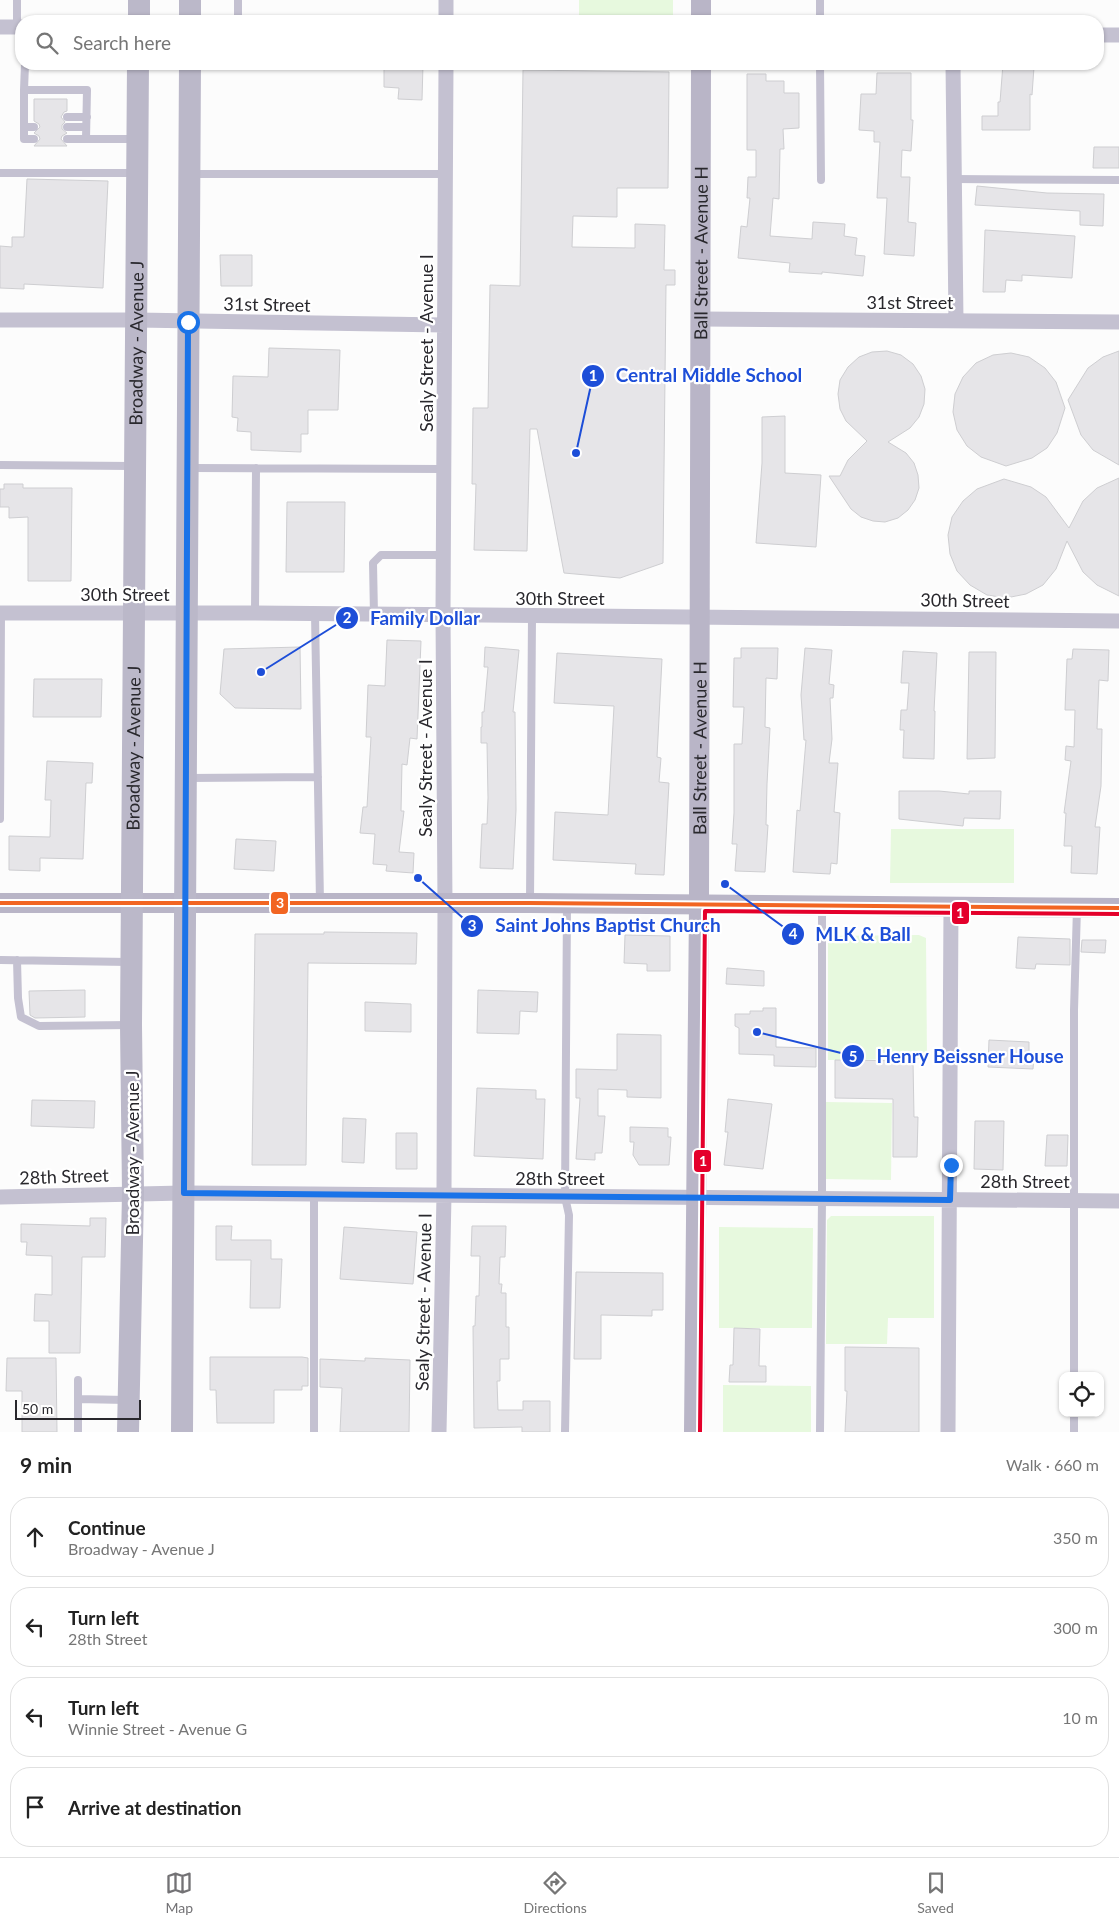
<!DOCTYPE html>
<meta charset="utf-8">
<style>
:root{--surface:#fff;--page:#f2f2f2;--text:#222;--muted:#767676;--line:#e0e0e0;--accent:#737275}
body{margin:0;font-family:Lato,sans-serif;background:var(--page);color:var(--text)}
.controls{position:absolute;right:15px;bottom:15px;display:grid;overflow:hidden;border-radius:10px;box-shadow:0 1px 4px #0004}
.controls button{width:45px;height:45px;display:grid;place-items:center;padding:0;border:0;border-bottom:1px solid var(--line);background:var(--surface);color:var(--text);font:25px sans-serif}
.scale{position:absolute;left:15px;bottom:12px;width:126px;box-sizing:border-box;padding-left:5px;border:2px solid #29282d;border-top:0;font-size:14px;line-height:18px;white-space:nowrap;color:#29282d;-webkit-text-stroke:4px #fff;paint-order:stroke}
.stop{position:absolute;width:15px;height:15px;margin:-11px;border:4px solid #1a73e8;border-radius:50%;background:#fff}
.stop.end{background:#1a73e8;border-color:#fff;box-shadow:0 1px 5px #0008}
.list{margin:0;padding:0;list-style:none}
h2{display:flex;justify-content:space-between;align-items:center;height:65px;margin:0;padding:0 20px;font-size:21px}
h2 small{font-size:16px;font-weight:400;color:var(--muted)}
.list li{display:grid;grid-template-columns:32px 1fr auto;gap:15px;align-items:center;box-sizing:border-box;height:80px;margin:0 10px 10px;padding:0 10px;border:1px solid var(--line);border-radius:20px}
.list b{display:block;font-size:19px;white-space:nowrap}
.list p{margin:0;font-size:16px;white-space:nowrap;color:var(--muted)}
.list em{font-size:16px;font-style:normal;color:var(--muted)}
.icon{flex:none;width:28px;height:28px;fill:none;stroke:currentColor;stroke-width:2;stroke-linecap:round;stroke-linejoin:round}
.map{position:relative;flex:none;width:1119px;height:1432px;overflow:hidden}
.search{position:absolute;background:var(--surface);box-shadow:0 1px 4px #0004;left:15px;right:15px;top:15px;height:55px;display:flex;align-items:center;gap:12px;box-sizing:border-box;padding:0 18px;border-radius:20px;color:var(--muted);font-size:19px}
.sheet{height:425px;background:var(--surface)}
nav{display:flex;justify-content:space-around;align-items:center;box-sizing:border-box;height:70px;border-top:1px solid var(--line);background:var(--surface);font-size:14px;color:var(--muted)}
nav a{display:grid;justify-items:center;gap:2px}
nav .on{color:var(--accent)}
.map>svg:first-child{display:block}
</style>
<div class="map">
<svg width="1119" height="1432" viewBox="0 0 1119 1432">
<rect width="100%" height="100%" fill="#fcfcfc"/>
<path fill="#e7f9de" d="M579,0H673V21H579Z
M891,829H1014V883H890Z
M919,935L926,938L927,1059L828,1060V936Z
M826,1102L892,1103L891,1180L825,1179Z
M831,1216H934V1318H888L887,1344H826L827,1220Z
M719,1227L813,1228L812,1328H719Z
M723,1385L811,1386V1432H723Z"/>
<path fill="#e6e5e8" stroke="#ceced1" d="M384,64H423L422,100L398,99L399,88L384,87Z
M1003,64L1034,67L1032,95L1030,94V130H982V116H998V102H1000Z
M523,70L669,72L668,188H617V217L573,216L572,247L635,248V224L665,225L664,270H675V285H666L663,563L620,578L564,573L537,429H530L527,551L474,550L476,484H472L473,408H488L490,285L520,286Z
M877,73H911V120H913L911,151L902,150L901,177H910L908,222L916,223L914,256L884,254L887,198H877L880,142H874V131L859,130L861,94H876Z
M747,74H766V81H784V93H799V128L783,129L784,149H780L779,199L773,198L770,236L812,239L813,222L845,224L844,236L857,238L855,255L865,256L863,276L822,272V274L789,272L790,263L738,258L741,226L747,227L750,198H747L748,177H756V150H747Z
M34,99H67V111L64,112L61,117L65,122L62,125V129L67,133L62,136L61,139L67,146H34L40,139L39,136L34,133L40,127L39,124L34,121Z
M1094,147H1119V168H1093Z
M27,179L108,181L103,288L24,284V289L0,288V246L12,247V237H24Z
M977,186L1047,193L1104,194L1103,226L1080,225V211L975,205Z
M985,230L1075,236L1072,278L1022,275V281L1006,280L1005,292H983Z
M220,255H252V286H221Z
M269,348L340,350L338,410H308V434H301V452L251,450V432L237,431L238,418L232,417L233,376L268,377Z
M887,351L901,355L913,364L921,376L925,389L924,404L919,417L910,428L888,442L906,453L914,463L918,475L919,488L915,500L908,510L898,518L885,522L873,521L861,517L851,509L829,476H840L848,460L867,441L846,421L840,409L838,394L840,380L848,367L859,357L872,352Z
M1119,351V465L1093,450L1081,435L1068,400L1088,368L1103,357Z
M1011,353L1029,357L1045,368L1056,382L1065,408L1057,433L1047,448L1032,458L1006,466L981,457L967,446L957,430L953,412L955,394L963,377L976,363L993,355Z
M785,416V473L821,475L816,547L756,543L762,463V417Z
M1119,478V596L1097,585L1083,572L1067,541L1056,569L1043,585L1026,594L1006,598L987,595L970,585L957,571L950,554L948,535L952,517L963,501L977,489L1004,479L1031,487L1046,497L1069,528L1083,501L1097,488Z
M4,484H23V488H72L71,581H28V517L9,518V507H0V489H4Z
M287,502H345L344,572H286Z
M387,640L421,641L417,739L410,738L407,765L402,764L401,811H404L399,852L414,853L413,873L386,871L387,865L373,864L375,834L360,833L363,807H367L371,737H366L368,685L385,686Z
M300,647L301,709L235,708L220,694L224,649Z
M485,647L519,650L513,712H515L516,810L513,869L480,868L482,824H487L488,798L487,743H481V727H482V712H484L488,667H484Z
M741,648H778L777,679L766,678L765,727L770,728L767,784L766,825H768L765,872L735,871L737,844H732L734,813V744H742L744,707H733L734,658H741Z
M805,648L832,650L829,684L834,685L833,698H830L832,739L829,763H838L834,812L840,813L837,864L831,863L830,874L793,872L797,810L800,811L806,740H804L801,695Z
M1073,649L1109,650L1108,681L1099,680L1097,729H1102L1101,786L1095,827H1100L1097,874L1071,873L1072,846H1064L1066,813H1064L1071,761L1065,760L1066,746L1074,747L1075,710H1065L1067,659H1072Z
M903,651L937,653L934,711H935L934,759L903,758L904,730H900L901,710H907L909,683H901Z
M969,652H996L995,758L967,759Z
M557,653L662,659L657,757L661,758L659,782L669,783L664,875L635,874L636,864L553,860L555,812L608,815L614,706L554,703Z
M34,679H102L101,717H33Z
M47,761L93,763L92,783H86L83,859L40,858V871L9,870V836L50,837L51,800H45Z
M899,791H939L969,794V791H1001L1000,819L964,818L963,826L899,819Z
M236,839L276,841L274,871L234,869Z
M324,932L417,933L416,964L308,963L306,1165H252L255,934H324Z
M625,935L670,936V971H647V964L624,963Z
M1018,937L1070,939V965L1036,964L1035,969L1016,968Z
M1082,940H1106L1105,953L1081,952Z
M727,968L764,971V986L726,984Z
M85,990V1017L35,1018L30,1015L29,991Z
M478,990L538,992L537,1012L520,1011L519,1034L477,1033Z
M365,1002L411,1004V1032L365,1031Z
M763,1008H776V1047L816,1048V1067L774,1066V1055L739,1054V1028L735,1026V1014H750V1011H763Z
M617,1034L661,1035V1098L627,1097V1090L598,1089V1116H605L602,1153H595V1160L576,1159L580,1098H576V1069L617,1070Z
M989,1040L1029,1042V1055L1034,1056L1033,1069L988,1067Z
M835,1060L913,1061L914,1117H918L917,1157H893V1099L835,1098Z
M477,1088L536,1090V1099H545L543,1159L474,1156Z
M728,1099L772,1104L763,1169L724,1165L728,1132H725Z
M32,1100L95,1101L94,1128L31,1126Z
M343,1118L366,1119L364,1163L342,1162Z
M975,1121H1004L1003,1170L974,1169Z
M630,1127L668,1128V1137H671L669,1165H639L633,1155L634,1142H630Z
M396,1133H417V1169H396Z
M1047,1135H1068L1067,1166H1045Z
M90,1218H106L105,1257H82L80,1353H49V1321H34L35,1294L52,1295V1256L26,1255L27,1242H21V1224L90,1226Z
M216,1226H232L231,1240H271V1259H282L280,1308H250L251,1260H216Z
M472,1226H506L505,1257H500L499,1284H502L501,1293H506V1327H509V1359H500V1381H497L498,1410H523V1401H550V1432H522V1427L474,1428L473,1326H475L476,1296H479L480,1256H471Z
M344,1227L417,1232L413,1284L340,1279Z
M576,1272L663,1273V1310H652V1316L601,1315V1359H574Z
M734,1328L760,1329L759,1366H766V1382H729L730,1365H733Z
M845,1347L919,1348V1432H845L847,1391H845Z
M210,1357H302L308,1358V1386H302V1390H274V1423H217L216,1390H210Z
M7,1358H56L57,1432H22V1391H6Z
M365,1358L410,1360L409,1432H340L342,1388L320,1387V1359L365,1361Z"/>
<g fill="none" stroke-linecap="round" stroke-linejoin="round">
<path stroke="#c4c1d1" stroke-width="8" d="M820,0V21
M238,21V0
M17,27V0
M25,64L24,90H87L86,139H136
M820,64L821,180
M24,90V139H34
M67,117H87
M24,127H34
M67,127H86
M67,139H86
M0,173H136
M192,174H445
M954,179L1119,180
M0,465L133,466
M191,468L444,469
M255,613L256,468
M315,614L320,902
M374,615L373,563L381,555H443
M189,778L318,777
M0,819L1,613
M530,902L532,616
M0,960L129,962
M17,960L18,998L21,1017L39,1026L130,1025
M314,1194V1432
M1074,1376V1010L1077,908
M78,1380V1432
M78,1399L126,1400
M565,1432L569,1215L565,1197L567,904
M820,1432L822,1198V906
M1074,1432V1413"/>
<path stroke="#c4c1d1" stroke-width="15" d="M446,21V0
M0,27H21
M1098,35H1119
M953,64L956,321
M701,319L1119,322
M0,320H137L444,325
M0,613H255L1119,621
M0,1197L184,1193L1119,1201
M439,1432L444,1196L445,904L443,615L446,64
M948,1432L951,907"/>
<g stroke="#b9b5c7" stroke-width="20">
<path d="M701,0V21"/>
<path d="M0,903H530L1119,908"/>
<path id="s1" d="M694,1432L699,905L701,64"/>
</g>
<g stroke="#bbb8c9" stroke-width="22">
<path d="M139,21V0"/>
<path d="M190,21V0"/>
<path id="s2" d="M128,1432L133,1193L131,1025L138,64"/>
<path d="M182,1432L190,64"/>
</g>
<g stroke="#fff" stroke-width="8">
<path id="bus-1" d="M0,903H530L1119,908"/>
</g>
<g stroke="#fff" stroke-width="8">
<path id="bus-2" d="M700,1432L705,911L1119,914"/>
</g>
<use href="#bus-1" stroke="#f26522" stroke-width="4"/>
<use href="#bus-2" stroke="#e4002b" stroke-width="4"/>
</g>
<g fill="none" stroke-linecap="round" stroke-linejoin="round">
<path stroke="#1a73e8" stroke-width="6" d="M188,322L184,1193L950,1200L951,1165"/>
</g>
<g text-anchor="middle" dominant-baseline="central" stroke-width="4.5" stroke-linejoin="round" paint-order="stroke">
<g font-size="18" fill="#29282d" stroke="#fff">
<text stroke="none"><textPath href="#s1" startOffset="1179">Ball Street - Avenue H</textPath></text>
<text x="910" y="302">31st Street</text>
<text transform="translate(267 304) rotate(1)">31st Street</text>
<text stroke="none"><textPath href="#s2" startOffset="1089">Broadway - Avenue J</textPath></text>
<text transform="translate(426 343) rotate(-90)">Sealy Street - Avenue I</text>
<text x="125" y="594">30th Street</text>
<text x="560" y="598">30th Street</text>
<text transform="translate(965 600) rotate(1)">30th Street</text>
<text stroke="none"><textPath href="#s2" startOffset="684">Broadway - Avenue J</textPath></text>
<text transform="translate(425 748) rotate(-90)">Sealy Street - Avenue I</text>
<text stroke="none"><textPath href="#s1" startOffset="684">Ball Street - Avenue H</textPath></text>
<text transform="translate(132 1153) rotate(-90)">Broadway - Avenue J</text>
<text transform="translate(64 1176) rotate(-2)">28th Street</text>
<text x="560" y="1178">28th Street</text>
<text x="1025" y="1181">28th Street</text>
<text transform="translate(423 1302) rotate(-89)">Sealy Street - Avenue I</text>
</g>
</g>
<path fill="none" stroke="#1d4ed8" stroke-width="2" d="M576 453L593 376M261 672L347 618M418 878L472 926M725 884L793 934M757 1032L853 1056"/>
<g fill="#1d4ed8" stroke="#fff" stroke-width="2">
<circle cx="576" cy="453" r="5"/>
<circle cx="261" cy="672" r="5"/>
<circle cx="418" cy="878" r="5"/>
<circle cx="725" cy="884" r="5"/>
<circle cx="757" cy="1032" r="5"/>
<circle cx="593" cy="376" r="12"/>
<circle cx="347" cy="618" r="12"/>
<circle cx="472" cy="926" r="12"/>
<circle cx="793" cy="934" r="12"/>
<circle cx="853" cy="1056" r="12"/>
</g>
<g font-size="15" text-anchor="middle" font-weight="bold" fill="#fff">
<text x="593" y="381">1</text>
<text x="347" y="623">2</text>
<text x="472" y="931">3</text>
<text x="793" y="939">4</text>
<text x="853" y="1062">5</text>
</g>
<g font-size="19" text-anchor="middle" font-weight="bold" fill="#1d4ed8" stroke="#fff" stroke-width="4.5" stroke-linejoin="round" paint-order="stroke">
<text x="709" y="382">Central Middle School</text>
<text x="425" y="625">Family Dollar</text>
<text x="608" y="932">Saint Johns Baptist Church</text>
<text x="863" y="941">MLK &amp; Ball</text>
<text x="970" y="1063">Henry Beissner House</text>
</g>
<g stroke="#fff" stroke-width="2">
<rect x="270" y="891" width="19" height="24" rx="5" fill="#f26522"/>
<rect x="951" y="901" width="19" height="24" rx="5" fill="#e4002b"/>
<rect x="693" y="1149" width="19" height="24" rx="5" fill="#e4002b"/>
</g>
<g font-size="14" text-anchor="middle" font-weight="bold" fill="#fff">
<text x="280" y="908">3</text>
<text x="960" y="918">1</text>
<text x="703" y="1166">1</text>
</g>
</svg>
<div class="controls">
<button><svg class="icon" aria-label="locate" viewBox="0 0 24 24"><circle cx="12" cy="12" r="6"/><path d="M12 2v4M12 18v4M2 12h4M18 12h4"/></svg></button>
</div>
<div class="scale">50 m</div>
<div class="stop" style="left:188px;top:322px"></div>
<div class="stop end" style="left:951px;top:1165px"></div>
<div class="search"><svg class="icon" aria-label="search" viewBox="0 0 24 24"><circle cx="10" cy="10" r="6"/><path d="M15 15l6 6"/></svg>Search here</div>
</div>
<section class="sheet">
<h2>9 min<small>Walk · 660 m</small></h2>
<ul class="list">
<li><svg class="icon" aria-label="ahead" viewBox="0 0 24 24"><path d="M12 20V5M6 11l6-6 6 6"/></svg><div><b>Continue</b><p>Broadway - Avenue J</p></div><em>350 m</em></li>
<li><svg class="icon" aria-label="left" viewBox="0 0 24 24"><path d="M17 20v-9H6M10 6l-5 5 5 5"/></svg><div><b>Turn left</b><p>28th Street</p></div><em>300 m</em></li>
<li><svg class="icon" aria-label="left" viewBox="0 0 24 24"><path d="M17 20v-9H6M10 6l-5 5 5 5"/></svg><div><b>Turn left</b><p>Winnie Street - Avenue G</p></div><em>10 m</em></li>
<li><svg class="icon" aria-label="arrive" viewBox="0 0 24 24"><path d="M6 21V4h12l-3 4 3 4H6"/></svg><div><b>Arrive at destination</b></div></li>
</ul>
</section>
<nav>
<a class="on"><svg class="icon" aria-label="map" viewBox="0 0 24 24"><path d="M3 6l6-2 6 2 6-2v14l-6 2-6-2-6 2zM9 4v14M15 6v14"/></svg>Map</a>
<a><svg class="icon" aria-label="directions" viewBox="0 0 24 24"><path d="M12 3l9 9-9 9-9-9zM9 14v-3h6M13 9l2 2-2 2"/></svg>Directions</a>
<a><svg class="icon" aria-label="saved" viewBox="0 0 24 24"><path d="M7 4h10v16l-5-4-5 4z"/></svg>Saved</a>
</nav>
